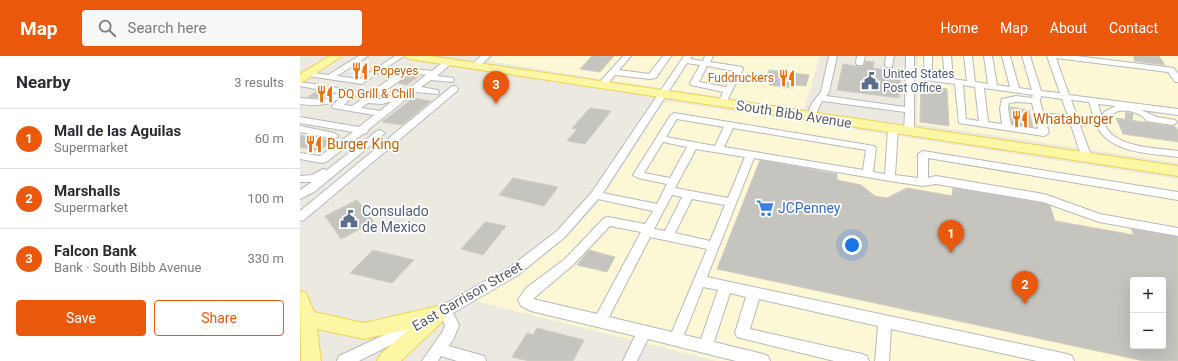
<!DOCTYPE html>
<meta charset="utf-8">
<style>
:root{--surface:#fff;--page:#f7f7f7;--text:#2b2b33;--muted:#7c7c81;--line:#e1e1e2;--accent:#ea580c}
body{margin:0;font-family:Roboto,sans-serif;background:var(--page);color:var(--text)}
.controls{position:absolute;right:12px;bottom:12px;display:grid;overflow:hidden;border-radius:4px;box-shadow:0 4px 16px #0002}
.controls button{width:36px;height:36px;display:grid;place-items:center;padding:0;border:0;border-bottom:1px solid var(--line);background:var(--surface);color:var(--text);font:20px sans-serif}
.you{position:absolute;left:552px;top:189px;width:14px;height:14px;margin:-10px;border:3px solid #fff;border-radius:50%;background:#1a73e8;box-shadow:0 0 0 6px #1a73e833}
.badge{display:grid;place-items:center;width:26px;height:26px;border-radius:50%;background:var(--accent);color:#fff;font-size:13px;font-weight:700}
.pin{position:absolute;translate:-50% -33px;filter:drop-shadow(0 1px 2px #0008)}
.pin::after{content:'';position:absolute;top:21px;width:14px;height:12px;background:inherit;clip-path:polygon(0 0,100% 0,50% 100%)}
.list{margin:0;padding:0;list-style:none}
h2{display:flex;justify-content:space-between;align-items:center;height:52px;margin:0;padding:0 16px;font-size:17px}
h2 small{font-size:13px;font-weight:400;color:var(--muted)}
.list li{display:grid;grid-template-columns:26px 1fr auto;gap:12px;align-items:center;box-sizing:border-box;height:60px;padding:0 16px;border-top:1px solid var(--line)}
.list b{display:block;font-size:15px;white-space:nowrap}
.list p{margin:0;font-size:13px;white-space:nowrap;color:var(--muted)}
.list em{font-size:13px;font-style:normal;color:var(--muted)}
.actions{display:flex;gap:8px;padding:12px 16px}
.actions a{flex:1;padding:9px 0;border:1px solid var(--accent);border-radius:4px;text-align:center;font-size:14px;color:var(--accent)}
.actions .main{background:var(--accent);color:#fff}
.icon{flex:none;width:22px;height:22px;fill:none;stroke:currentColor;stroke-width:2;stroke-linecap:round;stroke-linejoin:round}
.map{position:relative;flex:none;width:878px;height:305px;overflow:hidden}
header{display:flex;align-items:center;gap:24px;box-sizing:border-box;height:56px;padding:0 20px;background:var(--accent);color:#fff}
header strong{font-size:19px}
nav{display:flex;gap:22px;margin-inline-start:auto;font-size:14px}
.search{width:280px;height:36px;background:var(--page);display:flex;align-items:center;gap:10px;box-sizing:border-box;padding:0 14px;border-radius:4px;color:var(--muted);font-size:15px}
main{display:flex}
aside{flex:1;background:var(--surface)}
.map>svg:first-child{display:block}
</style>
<header>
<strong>Map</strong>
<div class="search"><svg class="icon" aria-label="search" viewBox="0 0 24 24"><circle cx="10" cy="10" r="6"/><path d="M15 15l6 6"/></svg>Search here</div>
<nav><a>Home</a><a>Map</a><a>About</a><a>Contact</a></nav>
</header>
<main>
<aside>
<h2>Nearby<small>3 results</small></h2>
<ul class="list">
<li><span class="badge">1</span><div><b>Mall de las Aguilas</b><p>Supermarket</p></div><em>60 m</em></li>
<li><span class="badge">2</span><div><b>Marshalls</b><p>Supermarket</p></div><em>100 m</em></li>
<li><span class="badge">3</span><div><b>Falcon Bank</b><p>Bank · South Bibb Avenue</p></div><em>330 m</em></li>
</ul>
<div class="actions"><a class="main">Save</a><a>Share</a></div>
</aside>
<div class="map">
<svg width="878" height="305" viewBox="0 0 878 305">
<rect width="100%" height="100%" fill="#eceae0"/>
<path fill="#fcf7d4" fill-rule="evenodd" d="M194,0H520L504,53L306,24L189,5Z
M618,0H878V107L617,68Z
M366,46H374L878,123V305H417L175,245L216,220L245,199L271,176L297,149L361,51ZM833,224H863V290H833Z"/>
<path fill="#c6c4be" stroke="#d0ccbf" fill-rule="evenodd" d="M292,0H314L300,16L280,13Z
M834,0H859L865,9L834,5Z
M566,5L574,6L573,12L601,16L599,42L537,34L543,8L562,11L564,9Z
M469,14L509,19L506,30L495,29L493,32L469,29L471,25L465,24Z
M110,19L119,20L107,29L98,27Z
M621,29L647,33L649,70L620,66Z
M17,35L33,38L24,42L8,41Z
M113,42L131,45L102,69L82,66Z
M710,51L729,54L733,71L712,68Z
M290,52L311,55L285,88L267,85L277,73L272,72Z
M816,62L876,71L878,75V86L823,78Z
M0,79L32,85L19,95L0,91Z
M460,104L537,118V124L561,129L575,140L587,142L607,132L652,140L653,132L743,147L750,150L755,165L834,179L831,173L878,181V305H844L417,213ZM833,224H863V290H833Z
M213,122L258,131L244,150L199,139Z
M57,144L74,166L41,183L25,160Z
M185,166L206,170L183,199L161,193Z
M73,194L114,204L92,227L50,217Z
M289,194L315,201L307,216L277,209Z
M237,272L284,284L273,305H229L212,301L227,277L233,279Z"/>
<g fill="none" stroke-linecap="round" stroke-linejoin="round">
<path stroke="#c7c6c0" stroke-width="8" stroke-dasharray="8 4.5" stroke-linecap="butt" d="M825,60L834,61"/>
<g stroke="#b6b8bd" stroke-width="2">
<path id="minor" d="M59,0H68L37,20L60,23L95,0H104L62,28L8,20L4,18L8,16L28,19Z
M181,0H190L178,12H172V8Z
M323,0H331L319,14L349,18L363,0H371L356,22L350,23L315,19L305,31H299L298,29L299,27Z
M384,0H392L390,3L403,5L405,0H413L410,6L442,11L443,13L426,47L422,50L418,47L423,36L391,29L390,27L400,9L387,7L303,137L357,148L367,128L338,122L333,119L370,60L374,57L574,90L576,92L573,116L585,118L588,73L593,70L598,73L595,119L618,122V98L623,95L878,136V144L628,102V122L636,120L744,138L800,158L878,172V180L799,166L743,146L636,128L623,130L590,125L454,102L407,221L767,298L772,300L774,305H737L591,273L589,305H575L578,270L459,243L450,273L562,298L567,300L569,305H534L437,281L435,277L446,241L430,237L414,286L463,298L468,300L470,305H436L348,283L337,305H323L335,280L231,255L221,250L218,244L226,232L265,203L304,162L308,161L345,168L353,155L298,143L265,181L218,219L153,257L159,269L154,282L149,290L184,300L186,305H157L141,300L138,305H122L143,275L145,269L142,263L59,305H37L39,300L116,264L210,211L257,175L292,136ZM407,10L434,15L426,31L399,26ZM377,63L424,71L415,90L366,81ZM433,72L566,94L563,114L424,91ZM363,86L387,91L370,122L344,117ZM396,93L445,101L428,142L375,132ZM372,139L382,141L365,175L354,173ZM392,143L425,149L410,185L375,177ZM310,170L341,176L297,258L233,243L273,209ZM350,181L407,193L372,276L309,261ZM403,231L418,234L401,283L384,279Z
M529,0H537L529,36L526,40L605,51L606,0H614V75L612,77L609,78L604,75L605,56L522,45L514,62H508L507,60L512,47L521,36Z
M557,0H565L563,9H557L556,7Z
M586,0H594L592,11H586L585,9Z
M624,0H632V20L645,22L643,0H651L653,23L667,25L664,0H672L675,26L688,28L684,0H692L697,29L710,31L702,0H710L719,32L732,34L722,0H730L741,35L760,37L747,0H776L874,12L878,18V26H875L868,16L756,2L769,39L878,53V59L841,54L857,61L875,64L877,66L875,68L872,69L846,65C844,58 827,53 819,55C813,56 811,61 804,60L803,58L804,56L816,50L798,48C801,56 802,67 808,74C821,92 858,92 878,95V101C850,97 810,98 796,69L790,68L780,70L792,102L787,105L782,102L770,66L745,62L749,77L744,80L659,67L655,28L625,24ZM663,29L675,31L679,65L666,63ZM684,32L733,39L732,42L716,40L702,43L700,53L702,68L688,66ZM741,40L762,43L768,60L743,57L740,45ZM771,44L789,46L794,63L790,62L779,65ZM716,46L732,47L738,73L711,69L708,53L709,47Z
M146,4H152L153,6L137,20L153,22L154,24L153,26L131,24L121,31L138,34L139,36L138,38L115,36L68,74L67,77L63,78L26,106L22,107L0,103V97L20,100L53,76L0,67V61L59,71L74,59L33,52L32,50C36,45 43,40 49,41L50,43L44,49L52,50L65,41L46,38C31,50 18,50 0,48V42L24,44L37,37L0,30V26L70,37L105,12L132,15ZM110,17L126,19L101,39L97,36L84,43H74ZM92,45L80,55L61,52L68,47L82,48Z
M154,30L157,31L158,33L157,35L4,164L0,165V155L151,31Z
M0,70L34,77L39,80L34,83L0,76Z
M80,74L85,77L83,79L14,136L0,143V134L12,126H0V120L12,119L23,113L27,114L77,75Z"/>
</g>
<g stroke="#edd158" stroke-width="2">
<path id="major" d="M30,0H42L4,25L0,26V18Z
M104,0H130L878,110V120L109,3Z
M0,235L6,237L14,256L64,267L138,250L144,252L147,258L142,266L101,305H77L80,299L109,273L64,283L17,273L21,305H1Z"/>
</g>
<use href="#minor" fill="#fff" fill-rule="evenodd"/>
<use href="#major" fill="#fcf7a4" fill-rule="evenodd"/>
</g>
<defs>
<g id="restaurant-bare" transform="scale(1.38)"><path d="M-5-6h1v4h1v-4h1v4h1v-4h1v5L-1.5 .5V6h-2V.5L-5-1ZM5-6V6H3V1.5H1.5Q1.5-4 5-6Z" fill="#e8710a" stroke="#fff" stroke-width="2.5" paint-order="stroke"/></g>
<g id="civic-bare" transform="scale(1.38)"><path d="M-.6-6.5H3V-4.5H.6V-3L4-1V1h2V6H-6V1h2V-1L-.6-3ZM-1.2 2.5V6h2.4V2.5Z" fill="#5c6f8a" stroke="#fff" stroke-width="2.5" paint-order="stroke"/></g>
<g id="supermarket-bare" transform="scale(1.38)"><path d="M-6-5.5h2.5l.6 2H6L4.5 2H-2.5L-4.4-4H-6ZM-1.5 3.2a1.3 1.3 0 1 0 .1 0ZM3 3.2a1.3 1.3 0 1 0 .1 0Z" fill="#3f7fe0" stroke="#fff" stroke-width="2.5" paint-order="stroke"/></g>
</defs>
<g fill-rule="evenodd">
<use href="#restaurant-bare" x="60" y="15"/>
<use href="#restaurant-bare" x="487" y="22"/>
<use href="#civic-bare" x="570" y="25"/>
<use href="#restaurant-bare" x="25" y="38"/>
<use href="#restaurant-bare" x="720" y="63"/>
<use href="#restaurant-bare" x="14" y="88"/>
<use href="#supermarket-bare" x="465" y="152"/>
<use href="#civic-bare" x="49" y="163"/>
</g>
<g text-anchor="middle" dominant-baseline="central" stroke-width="3.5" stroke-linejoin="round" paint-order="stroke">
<g font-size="12" fill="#c56008" stroke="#fff" text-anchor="start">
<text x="73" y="15">Popeyes</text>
<text x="474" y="22" text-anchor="end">Fuddruckers</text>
<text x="38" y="38">DQ Grill &amp; Chill</text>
</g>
<g font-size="12" fill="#4e5e75" stroke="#fff" text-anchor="start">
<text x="583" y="18">United States<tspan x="583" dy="14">Post Office</tspan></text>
</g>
<g font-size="14" fill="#595c61" stroke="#fff">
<text transform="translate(494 58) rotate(9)">South Bibb Avenue</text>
<text transform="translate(167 240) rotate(-30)">East Garrison Street</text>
</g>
<g font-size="14" fill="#c56008" stroke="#fff" text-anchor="start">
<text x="733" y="63">Whataburger</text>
<text x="27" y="88">Burger King</text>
</g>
<g font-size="14" fill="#366cbe" stroke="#fff" text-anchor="start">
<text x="478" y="152">JCPenney</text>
</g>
<g font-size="14" fill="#4e5e75" stroke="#fff" text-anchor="start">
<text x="62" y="155">Consulado<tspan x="62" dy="16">de Mexico</tspan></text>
</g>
</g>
</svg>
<div class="controls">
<button>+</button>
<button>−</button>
</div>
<div class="you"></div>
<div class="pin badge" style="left:651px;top:197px">1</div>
<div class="pin badge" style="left:725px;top:248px">2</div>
<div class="pin badge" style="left:196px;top:48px">3</div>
</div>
</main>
